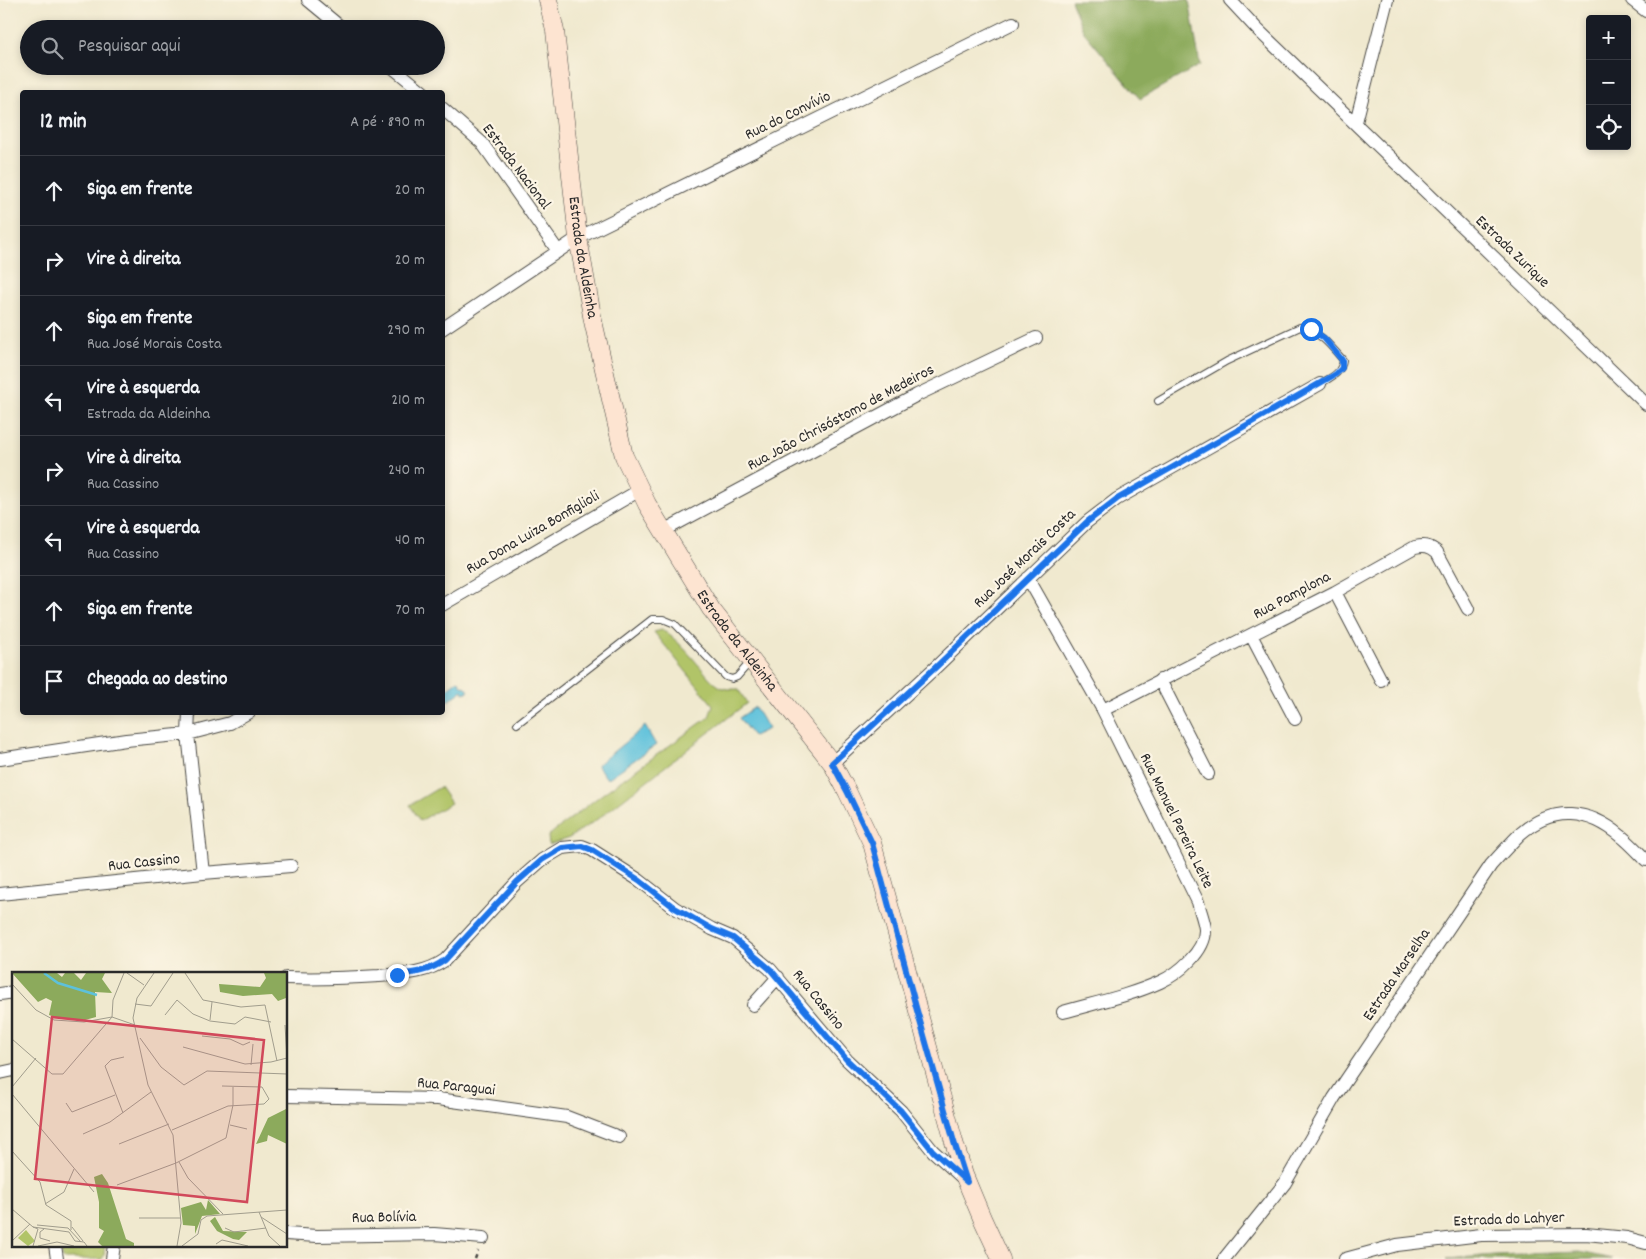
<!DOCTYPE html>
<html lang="pt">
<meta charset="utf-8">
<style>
:root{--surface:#171b24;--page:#20242c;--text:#f1f3f6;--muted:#9ea1a6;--line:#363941}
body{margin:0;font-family:Dekko,sans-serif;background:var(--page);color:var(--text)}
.controls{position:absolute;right:15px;top:15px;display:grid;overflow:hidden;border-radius:5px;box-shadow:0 2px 8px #0003}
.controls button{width:45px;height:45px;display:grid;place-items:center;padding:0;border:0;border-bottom:1px solid var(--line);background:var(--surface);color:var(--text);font:25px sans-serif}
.stop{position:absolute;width:15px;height:15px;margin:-11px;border:4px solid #1a73e8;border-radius:50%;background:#fff}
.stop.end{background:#1a73e8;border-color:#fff;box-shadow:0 1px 5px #0008}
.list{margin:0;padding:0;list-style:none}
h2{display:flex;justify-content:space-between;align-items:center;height:65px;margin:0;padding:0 20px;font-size:21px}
h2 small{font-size:16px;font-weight:400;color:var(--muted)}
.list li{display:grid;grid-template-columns:32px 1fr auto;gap:15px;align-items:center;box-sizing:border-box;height:70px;padding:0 20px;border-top:1px solid var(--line)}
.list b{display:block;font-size:19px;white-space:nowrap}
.list p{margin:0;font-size:16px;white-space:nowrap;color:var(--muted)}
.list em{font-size:16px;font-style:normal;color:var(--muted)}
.icon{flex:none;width:28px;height:28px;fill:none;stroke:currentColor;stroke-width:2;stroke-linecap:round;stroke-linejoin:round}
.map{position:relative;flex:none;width:1646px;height:1259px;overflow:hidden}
.search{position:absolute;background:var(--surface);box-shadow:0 2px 8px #0003;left:20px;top:20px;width:425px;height:55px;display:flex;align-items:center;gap:12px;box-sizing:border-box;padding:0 18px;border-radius:28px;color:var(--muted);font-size:19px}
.panel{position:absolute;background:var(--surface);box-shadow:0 2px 8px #0003;left:20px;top:90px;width:425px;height:625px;border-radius:5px}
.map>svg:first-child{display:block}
</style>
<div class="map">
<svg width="1646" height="1259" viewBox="0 0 1646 1259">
<rect width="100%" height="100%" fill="#fcf5e5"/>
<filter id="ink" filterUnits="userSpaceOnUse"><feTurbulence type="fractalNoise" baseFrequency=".02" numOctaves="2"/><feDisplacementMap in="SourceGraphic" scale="10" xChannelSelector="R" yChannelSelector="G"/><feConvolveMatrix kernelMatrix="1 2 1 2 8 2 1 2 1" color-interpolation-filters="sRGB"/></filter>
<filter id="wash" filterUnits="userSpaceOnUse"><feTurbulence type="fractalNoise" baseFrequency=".0096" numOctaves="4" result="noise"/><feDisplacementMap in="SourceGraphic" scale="20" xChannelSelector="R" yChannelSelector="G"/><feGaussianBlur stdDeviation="1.12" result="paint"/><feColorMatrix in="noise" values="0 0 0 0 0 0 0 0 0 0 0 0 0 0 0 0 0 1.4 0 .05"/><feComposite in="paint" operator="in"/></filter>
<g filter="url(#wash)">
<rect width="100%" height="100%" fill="#f0e9cf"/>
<path fill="#b1c468" stroke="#6e784a" d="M662,630C677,639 690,655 702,669C707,675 712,682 719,686C725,690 731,689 738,689L747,703L599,818L569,838L549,845L548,836L601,795L709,717L713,705L654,632Z
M440,787L451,803L420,821L410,805Z
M60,1245H105L104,1255L102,1259H63Z"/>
<path fill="#8caa5c" stroke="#5c6a44" d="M1071,0H1189L1200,65L1140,99L1083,31Z
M1579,1252L1612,1259H1447L1494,1255Z"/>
<path fill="#5dc1db" stroke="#447683" d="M458,680L463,687L465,686L469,691L464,693L463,690L448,701L443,692Z
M755,707L768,729L753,736L739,718Z
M645,726L656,745L607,779L597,765Z"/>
</g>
<g filter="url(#ink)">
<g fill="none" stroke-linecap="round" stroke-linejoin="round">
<g stroke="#494844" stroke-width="8">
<path id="lane" d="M1158,401L1227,361L1300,327C1319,331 1330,345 1343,360C1341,374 1331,377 1320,384
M517,724L652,619H663L675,624L726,677L732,679L737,677L751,661"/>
</g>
<g stroke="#494844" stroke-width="14">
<path id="street" d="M308,0L343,29
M1230,0L1257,29L1646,404
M1632,0L1646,11
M391,66L423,92
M442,108L482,143L558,251
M1356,122L1387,0
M442,329L578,238L1013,23
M663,531L917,395L1036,338
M1028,578L1103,710L1198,902C1200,911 1204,920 1205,929C1206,951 1178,974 1160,982C1129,996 1095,1003 1063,1012
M1335,592L1381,680
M442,605L640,490
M1251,635L1295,719
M1160,680L1208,774
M1103,710L1335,592L1415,547C1425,545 1430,546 1437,552L1468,609
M189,712L188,734L203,873
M0,759L126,740L188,734L230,723L249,712
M832,763L937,666L1087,522L1117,499L1320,384
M0,894L203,873L291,866
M286,978C317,979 348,978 379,976C402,974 425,974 445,960L517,882L542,860L562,848L582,846L592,850L639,880L675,908L712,929L733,938L770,969L847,1060L901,1111L933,1151L966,1181
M0,994L14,992
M753,1005L778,977
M0,1073L14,1070
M286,1096L438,1099L567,1117L619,1137
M286,1234L317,1236L434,1234L483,1238
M55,1245L57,1259
M112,1259L114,1245
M1224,1259L1285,1183L1334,1098L1491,865C1500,855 1510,844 1520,834C1553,805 1589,809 1621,836C1630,843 1638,852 1646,860
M1345,1259L1397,1245L1481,1235L1586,1234L1627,1238L1646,1243"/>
</g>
<g stroke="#494844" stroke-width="19">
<g id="secondary">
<path id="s1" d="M548,0L555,31L578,238L593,321L624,456L647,504L711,609L832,763L847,791L872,843L954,1142L964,1175L982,1218L1001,1259"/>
</g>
</g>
<path stroke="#494844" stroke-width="2.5" stroke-dasharray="4 4" stroke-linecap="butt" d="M475,1259L478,1251"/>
<use href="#lane" stroke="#fff" stroke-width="6"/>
<use href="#street" stroke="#fff" stroke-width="12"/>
<use href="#secondary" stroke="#fde4d1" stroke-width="18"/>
</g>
</g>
<g fill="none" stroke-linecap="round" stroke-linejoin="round" filter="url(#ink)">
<path stroke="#1a73e8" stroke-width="6" d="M397,975C415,973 430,971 445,960L517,882L542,860L562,848L582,846L592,850L639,880L675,908L712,929L733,938L770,969L847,1060L901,1111L933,1151L967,1182L954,1142L916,1007L872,843L847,791L832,763L937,666L1087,522L1117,499L1336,374L1342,368V360L1324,338L1311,329"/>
</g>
<g text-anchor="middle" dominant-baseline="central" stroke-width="4.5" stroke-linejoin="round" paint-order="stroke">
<g font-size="16" fill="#2b2b2b" stroke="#fcf5e5">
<text transform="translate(788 116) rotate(-26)">Rua do Convívio</text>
<text transform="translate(516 167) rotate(53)">Estrada Nacional</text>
<text transform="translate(1512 252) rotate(44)">Estrada Zurique</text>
<text stroke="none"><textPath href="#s1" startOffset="260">Estrada da Aldeinha</textPath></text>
<text transform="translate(841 418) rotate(-28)">Rua João Chrisóstomo de Medeiros</text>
<text transform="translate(533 533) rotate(-30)">Rua Dona Luiza Bonfiglioli</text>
<text transform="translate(1025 559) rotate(-44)">Rua José Morais Costa</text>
<text transform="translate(1292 596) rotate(-28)">Rua Pamplona</text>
<text stroke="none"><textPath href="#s1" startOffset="680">Estrada da Aldeinha</textPath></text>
<text transform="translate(1176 821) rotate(64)">Rua Manuel Pereira Leite</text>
<text transform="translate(144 863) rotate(-6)">Rua Cassino</text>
<text transform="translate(1397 975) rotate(-56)">Estrada Marselha</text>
<text transform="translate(818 1000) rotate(51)">Rua Cassino</text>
<text transform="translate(456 1087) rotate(6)">Rua Paraguai</text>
<text transform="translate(384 1218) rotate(-1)">Rua Bolívia</text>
<text transform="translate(1509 1220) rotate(-2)">Estrada do Lahyer</text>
</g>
</g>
<g transform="translate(12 972)">
<rect width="275" height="275" fill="#f0e9cf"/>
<path d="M14,258L23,269L16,274L6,266Z" fill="#b1c468"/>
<path d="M0,1H45L50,5L53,1H62L69,8L74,1H93L90,7L100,21L83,20L84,45L73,48L49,47L37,43L40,29L34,26L26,30ZM252,1H275L274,26L266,29L260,22L231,24L208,20L207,12L248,15L254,6ZM274,137L275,172L256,163L255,169L244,172L256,146ZM90,202L96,211L114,267L122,271V274H90L86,270L92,259L87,256V230L82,205ZM196,228L208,242L190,244L183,262V254L171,253L169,236L189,230L194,238ZM203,245L211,259L235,260L227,268L221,267L205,259L198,249Z" fill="#8caa5c"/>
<path fill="none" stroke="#5dc1db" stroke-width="2.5" d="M32,1L46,11L85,23"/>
<path fill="none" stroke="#a19d8d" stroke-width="1" d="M115,1L132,13M142,1L125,26L121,46L136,113L161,163L169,251L165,274M173,1L191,28L229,35L253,33M0,12L24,38L42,48L72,50L100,45L123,53M123,32L139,34L161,1M253,33L265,89M153,43L165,28L181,42L198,49L223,52L233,45L259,50M198,48L200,30M190,64L218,67L231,73L238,70M128,66L149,95L172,113L195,99L275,102M0,67L40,102H51L100,45L101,28L112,1M171,75L233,92L259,90L275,86L273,53M239,93L241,72M0,115L24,86M0,122L82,220M54,131L60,140L103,123M111,141L93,94L99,88L112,85M218,153L235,157M160,158L216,134L252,132L257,127L250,115L210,114M71,162L98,150L139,120M107,172L157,152M0,179L28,210L34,233L59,249V258M167,190L176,206L211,242M105,213L164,191L214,166L221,133V115M33,232L52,220L62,197M0,237L21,255L57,260L63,269L72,270L75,274M247,240L257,264L268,274M249,245L275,262M127,246H169M25,253L56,256L69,270M21,255L26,257L21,274M60,255L71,269M213,256L222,260L254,256M32,257L28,260V266L38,269M0,269L18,252M204,272L210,268L236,274M26,274L45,270L62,274M170,274L186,262L189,248L195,244L275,238"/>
<path fill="#d1495b" fill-opacity="0.15" stroke="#d1495b" stroke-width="2.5" d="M40,45L252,68L235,230L23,207Z"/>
<rect width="275" height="275" fill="none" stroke="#2b2b2b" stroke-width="2.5"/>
</g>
</svg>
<div class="controls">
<button>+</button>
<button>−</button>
<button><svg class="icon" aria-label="locate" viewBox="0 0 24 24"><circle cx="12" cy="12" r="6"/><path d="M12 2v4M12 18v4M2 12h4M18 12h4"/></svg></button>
</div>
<div class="stop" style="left:1311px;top:329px"></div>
<div class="stop end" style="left:397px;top:975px"></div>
<div class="search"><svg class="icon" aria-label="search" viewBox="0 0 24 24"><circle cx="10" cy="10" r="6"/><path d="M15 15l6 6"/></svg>Pesquisar aqui</div>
<section class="panel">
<h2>12 min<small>A pé · 890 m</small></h2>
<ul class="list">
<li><svg class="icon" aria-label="ahead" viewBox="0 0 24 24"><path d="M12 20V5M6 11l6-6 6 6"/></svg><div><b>Siga em frente</b></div><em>20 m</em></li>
<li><svg class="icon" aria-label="right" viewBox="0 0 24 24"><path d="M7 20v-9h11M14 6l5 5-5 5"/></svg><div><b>Vire à direita</b></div><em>20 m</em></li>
<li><svg class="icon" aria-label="ahead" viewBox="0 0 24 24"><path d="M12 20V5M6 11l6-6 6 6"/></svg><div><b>Siga em frente</b><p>Rua José Morais Costa</p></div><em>290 m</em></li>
<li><svg class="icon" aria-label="left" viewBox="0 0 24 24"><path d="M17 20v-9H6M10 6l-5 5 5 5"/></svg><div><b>Vire à esquerda</b><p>Estrada da Aldeinha</p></div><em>210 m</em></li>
<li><svg class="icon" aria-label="right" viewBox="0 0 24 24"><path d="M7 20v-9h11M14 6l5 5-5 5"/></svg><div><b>Vire à direita</b><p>Rua Cassino</p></div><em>240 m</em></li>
<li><svg class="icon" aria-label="left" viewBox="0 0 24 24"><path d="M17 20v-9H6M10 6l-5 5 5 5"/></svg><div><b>Vire à esquerda</b><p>Rua Cassino</p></div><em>40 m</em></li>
<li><svg class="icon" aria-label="ahead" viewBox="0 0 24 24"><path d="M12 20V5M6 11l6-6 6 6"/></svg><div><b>Siga em frente</b></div><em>70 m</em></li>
<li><svg class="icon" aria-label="arrive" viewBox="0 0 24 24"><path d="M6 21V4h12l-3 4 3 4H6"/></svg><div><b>Chegada ao destino</b></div></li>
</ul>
</section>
</div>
